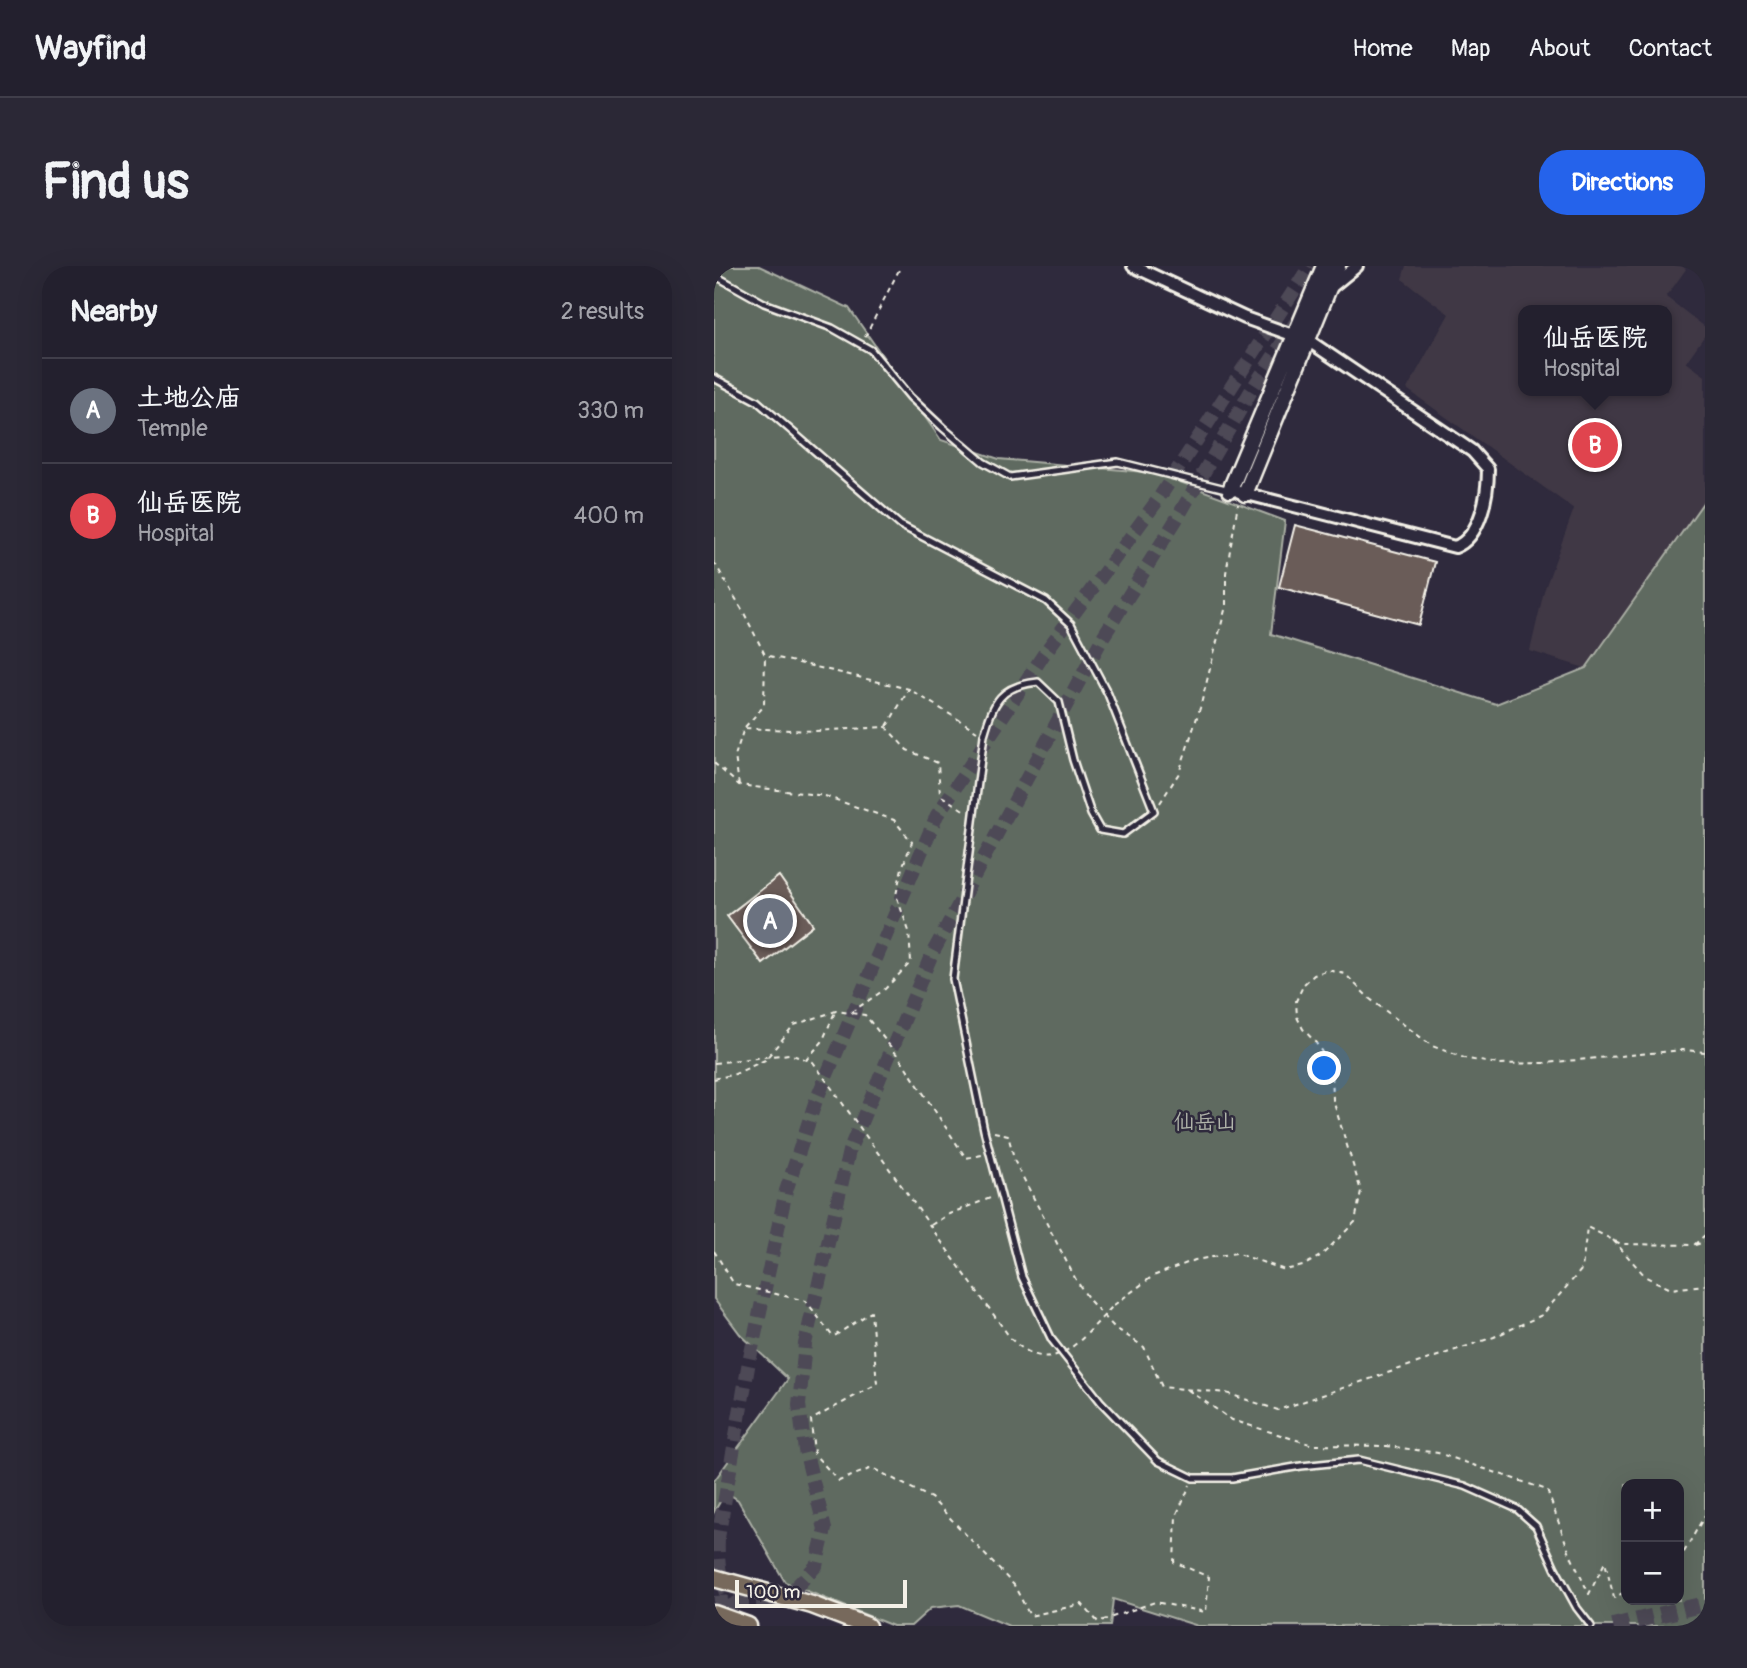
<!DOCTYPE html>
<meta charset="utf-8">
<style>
:root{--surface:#23202e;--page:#2b2836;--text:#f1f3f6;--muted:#a3a3aa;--line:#403e4a;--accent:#2563eb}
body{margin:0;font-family:Pangolin,"LXGW WenKai TC",sans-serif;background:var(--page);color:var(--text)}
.controls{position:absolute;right:21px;bottom:21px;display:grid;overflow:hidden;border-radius:14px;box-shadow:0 7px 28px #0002}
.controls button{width:63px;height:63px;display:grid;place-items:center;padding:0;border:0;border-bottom:2px solid var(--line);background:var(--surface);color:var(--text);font:35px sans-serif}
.scale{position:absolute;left:21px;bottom:18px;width:172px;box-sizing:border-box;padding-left:7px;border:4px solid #f4f1e8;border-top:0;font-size:19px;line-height:24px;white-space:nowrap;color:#f4f1e8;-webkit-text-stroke:5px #2f2a3d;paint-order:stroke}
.you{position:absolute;left:611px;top:803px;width:24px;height:24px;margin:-18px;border:5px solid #fff;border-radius:50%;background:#1a73e8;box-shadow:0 0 0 10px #1a73e833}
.badge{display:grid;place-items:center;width:46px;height:46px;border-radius:50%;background:var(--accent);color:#fff;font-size:23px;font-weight:700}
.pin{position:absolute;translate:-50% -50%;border:4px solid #fff;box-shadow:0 2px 7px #0006}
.popup{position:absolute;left:804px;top:39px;width:154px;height:91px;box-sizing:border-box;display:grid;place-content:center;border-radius:14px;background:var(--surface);filter:drop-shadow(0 2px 5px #0005);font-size:23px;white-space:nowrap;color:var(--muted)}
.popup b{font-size:26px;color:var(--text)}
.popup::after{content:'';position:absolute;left:50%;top:100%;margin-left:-14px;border:14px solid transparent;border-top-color:var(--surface)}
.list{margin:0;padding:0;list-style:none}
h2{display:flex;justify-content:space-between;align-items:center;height:91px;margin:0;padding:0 28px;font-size:30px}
h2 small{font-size:23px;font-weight:400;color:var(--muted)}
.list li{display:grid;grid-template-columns:46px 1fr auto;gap:21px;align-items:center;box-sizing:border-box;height:105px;padding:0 28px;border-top:2px solid var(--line)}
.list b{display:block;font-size:26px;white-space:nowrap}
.list p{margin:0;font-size:23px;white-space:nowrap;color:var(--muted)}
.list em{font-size:23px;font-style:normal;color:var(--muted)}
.map{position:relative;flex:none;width:991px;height:1360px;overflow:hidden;border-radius:28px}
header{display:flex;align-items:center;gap:42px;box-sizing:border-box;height:98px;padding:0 35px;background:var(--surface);border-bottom:2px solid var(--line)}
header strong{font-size:33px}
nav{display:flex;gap:38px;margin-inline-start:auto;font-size:24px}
.intro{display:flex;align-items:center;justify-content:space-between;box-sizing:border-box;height:168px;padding:0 42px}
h1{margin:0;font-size:49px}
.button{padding:18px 32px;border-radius:28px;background:var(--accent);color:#fff;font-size:24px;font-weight:700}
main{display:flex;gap:42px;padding:0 42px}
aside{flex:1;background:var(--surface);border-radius:28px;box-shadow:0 7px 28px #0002}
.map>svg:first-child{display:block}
</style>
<header>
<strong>Wayfind</strong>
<nav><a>Home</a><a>Map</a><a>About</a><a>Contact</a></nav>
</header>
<div class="intro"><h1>Find us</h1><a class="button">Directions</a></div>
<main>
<aside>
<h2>Nearby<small>2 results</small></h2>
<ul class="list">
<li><span class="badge" style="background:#6b7280">A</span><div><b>土地公庙</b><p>Temple</p></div><em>330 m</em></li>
<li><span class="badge" style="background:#e0444e">B</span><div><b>仙岳医院</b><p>Hospital</p></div><em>400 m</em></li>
</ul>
</aside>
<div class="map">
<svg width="991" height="1360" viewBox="0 0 991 1360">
<rect width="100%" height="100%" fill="#2f2a3d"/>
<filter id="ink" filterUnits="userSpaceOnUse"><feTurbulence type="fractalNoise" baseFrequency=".0143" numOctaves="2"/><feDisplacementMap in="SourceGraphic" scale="14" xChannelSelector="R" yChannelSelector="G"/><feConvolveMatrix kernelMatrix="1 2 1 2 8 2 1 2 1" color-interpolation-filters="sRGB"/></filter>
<g filter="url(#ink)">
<path fill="#413945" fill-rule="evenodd" d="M692,0H967L972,3L952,31L991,61V69L972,96L991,110V234L871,402L816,385L830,325L860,243L693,123L735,48L688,13ZM809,44H953V125H809Z"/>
<path fill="#5f6b60" stroke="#aaaea4" stroke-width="2" fill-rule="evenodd" d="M0,0H45L135,42L227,174L285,193L442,207L571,255L557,368L782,438L872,402L991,234V1360H484L399,1333L396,1360H295L245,1339L217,1342L197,1360H179L71,1316L24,1234L12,1226L0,1246V1215L74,1113L26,1068L0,1033ZM912,1218H965V1334H912Z"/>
<path fill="#6a5b58" stroke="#f4f1e8" stroke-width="2" d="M581,259L721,296L705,359L565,321Z
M65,610L99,659L49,698L13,650Z"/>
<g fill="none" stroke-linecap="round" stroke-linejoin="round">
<path stroke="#4d4857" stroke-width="14" stroke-dasharray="14 7" stroke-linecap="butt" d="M4,1272C3,1299 6,1321 21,1343
M0,1277L4,1272L34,1101L72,925L101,837L223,549L330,388L443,235L596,0
M0,1337L55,1335L80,1323L102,1300L111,1263L91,1184L85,1139L91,1078L135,885L217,690L389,371L462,254L537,125L582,56"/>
<path stroke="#4d4857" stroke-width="16" stroke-dasharray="16 8" stroke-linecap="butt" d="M899,1360L991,1338"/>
<g stroke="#f4f1e8" stroke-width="10">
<path id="lane" d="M0,9L50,37L118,62L157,84L196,131L228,161L269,196L296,211L404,196L516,224
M0,112L43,135L186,259L332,335L357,358L394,428L440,545L409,568L386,564L377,548L359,494L345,436L324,416C286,420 280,435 270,469L239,713L270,864L308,1011L338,1074L387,1136L444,1195L479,1212H518L587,1200L645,1194L751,1220L803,1243L822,1260L841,1302L863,1342L877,1360"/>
</g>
<g stroke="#f4f1e8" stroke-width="16">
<path id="street" d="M419,0L531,52L595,75L758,185L774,203C774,228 767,271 741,281L525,226
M616,22L643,0"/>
</g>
<g stroke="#f4f1e8" stroke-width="19">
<path id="secondary" d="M516,224L610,0
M531,228L624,0"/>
</g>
<g stroke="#f4f1e8" stroke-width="21">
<path id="primary" d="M0,1312L98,1339L153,1360
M0,1348L34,1360"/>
</g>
<path stroke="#f4f1e8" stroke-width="2" stroke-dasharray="5 5" stroke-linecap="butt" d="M151,71L187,0
M0,296L29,345L51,389L195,423L263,465
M173,460L195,423
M31,461L50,440L51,390
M0,497L25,519L111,530L180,554L198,576L188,602L182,629L195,665L197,696L170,724L136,747
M25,519L21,490L30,462L100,465L172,461L193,484L224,497L226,529L251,545
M446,537L465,507L486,442L512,340V307L524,238
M92,794L108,776L121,746
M0,813L21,808L51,794L80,759L122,745L151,749L188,795L252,892L268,889
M280,866L294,869L301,896L362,1014L376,1035L400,1061L430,1081L448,1121L512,1127L564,1144L780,1071L828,1049L868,1003L873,961L907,978L980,979L991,969
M217,959L235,948L279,931
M899,974L932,1011L957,1023L991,1019
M981,979L991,976
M0,985L20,1018L92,1035L119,1071L157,1046L163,1118L97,1154L100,1188L125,1215L158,1202L217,1232L300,1319L316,1350L368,1338L384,1356L441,1336L492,1346L495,1311L460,1296L462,1250L476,1219
M400,1039L439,1010L481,994L522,987L571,1004L589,1000L608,989L641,956L647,925L619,834L618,802L602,777L589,763L583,751L582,735L590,718L600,709L614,704L631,708L656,733L718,780L753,793L785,798L831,797L969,784L991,786
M474,1124L518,1154L599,1179L673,1180L724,1187L833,1224L856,1288L875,1328L891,1296L900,1332L912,1325
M965,1295L991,1249"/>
<use href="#lane" stroke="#2f2a3d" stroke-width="5"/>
<use href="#street" stroke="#2f2a3d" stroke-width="10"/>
<use href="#secondary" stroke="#2f2a3d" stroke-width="14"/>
<use href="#primary" stroke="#77695c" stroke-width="16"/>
<path stroke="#f4f1e8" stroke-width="2" stroke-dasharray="5 5" stroke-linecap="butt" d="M0,797L75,788L99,796L297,1073C342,1116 369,1070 400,1039"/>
</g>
</g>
<g text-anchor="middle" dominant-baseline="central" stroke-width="5" stroke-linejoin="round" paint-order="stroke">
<g font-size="21" fill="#b1b5ab" stroke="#2f2a3d">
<text x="491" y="856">仙岳山</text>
</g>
</g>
</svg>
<div class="controls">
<button>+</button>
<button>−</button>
</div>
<div class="scale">100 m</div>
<div class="you"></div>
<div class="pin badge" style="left:56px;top:655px;background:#6b7280">A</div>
<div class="pin badge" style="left:881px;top:179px;background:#e0444e">B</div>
<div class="popup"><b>仙岳医院</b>Hospital</div>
</div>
</main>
